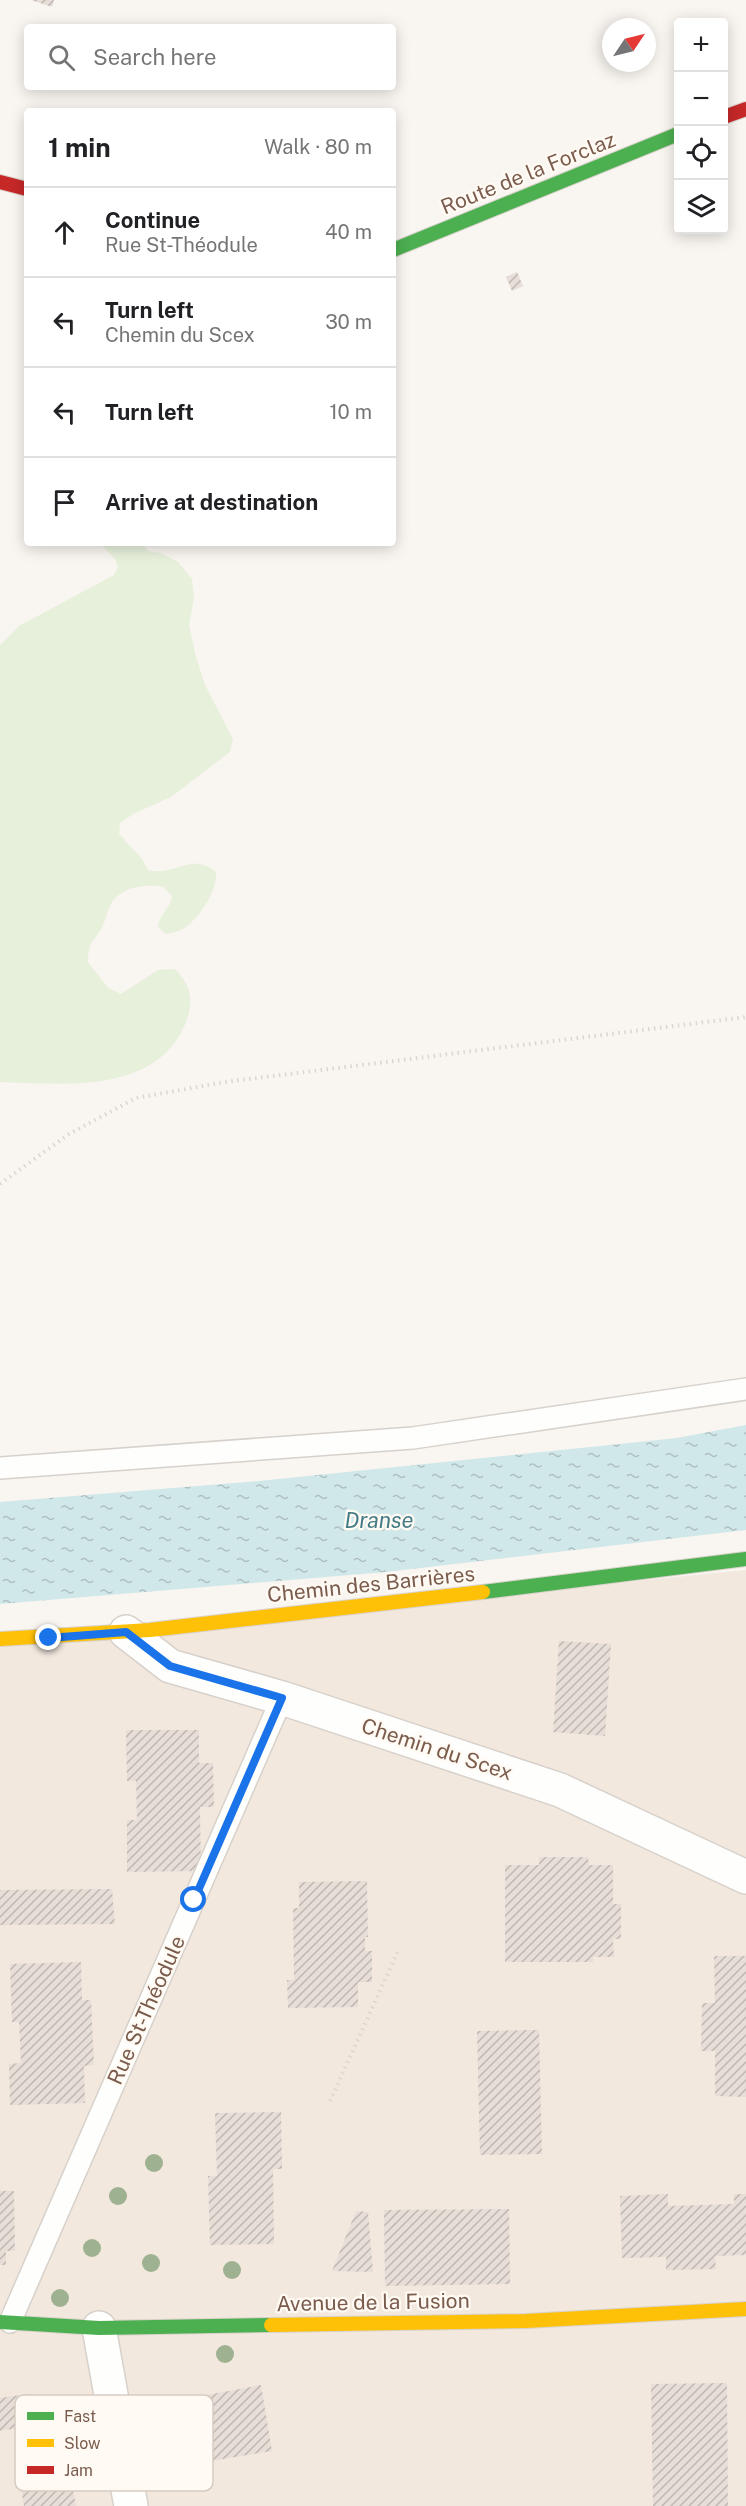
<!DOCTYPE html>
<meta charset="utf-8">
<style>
:root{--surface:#fff;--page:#f2f2f2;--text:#202124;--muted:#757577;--line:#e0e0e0}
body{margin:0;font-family:"Public Sans",sans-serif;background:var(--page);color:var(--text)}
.controls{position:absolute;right:18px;top:18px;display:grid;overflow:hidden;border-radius:6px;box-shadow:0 3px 15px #0003}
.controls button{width:54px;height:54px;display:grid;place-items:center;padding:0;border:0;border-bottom:2px solid var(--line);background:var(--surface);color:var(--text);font:30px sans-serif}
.compass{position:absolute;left:602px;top:18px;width:54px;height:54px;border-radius:50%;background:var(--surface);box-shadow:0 3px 15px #0003;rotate:55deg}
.stop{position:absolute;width:18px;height:18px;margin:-14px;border:4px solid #1a73e8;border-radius:50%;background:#fff}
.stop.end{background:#1a73e8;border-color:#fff;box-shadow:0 2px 6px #0008}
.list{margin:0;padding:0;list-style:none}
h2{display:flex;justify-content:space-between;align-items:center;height:78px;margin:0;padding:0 24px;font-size:26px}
h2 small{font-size:20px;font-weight:400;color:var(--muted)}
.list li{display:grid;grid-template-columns:39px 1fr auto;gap:18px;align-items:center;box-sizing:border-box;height:90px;padding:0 24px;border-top:2px solid var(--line)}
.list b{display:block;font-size:22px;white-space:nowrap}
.list p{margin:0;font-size:20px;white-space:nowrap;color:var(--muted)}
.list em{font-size:20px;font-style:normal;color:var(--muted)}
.icon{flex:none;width:33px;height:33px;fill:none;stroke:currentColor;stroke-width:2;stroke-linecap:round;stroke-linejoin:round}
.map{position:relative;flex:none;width:746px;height:2506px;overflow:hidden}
.search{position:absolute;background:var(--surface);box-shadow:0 3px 15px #0003;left:24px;top:24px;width:372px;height:66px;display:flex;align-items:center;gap:15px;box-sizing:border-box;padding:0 21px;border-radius:6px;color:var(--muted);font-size:22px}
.panel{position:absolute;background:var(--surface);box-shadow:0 3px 15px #0003;left:24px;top:108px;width:372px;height:438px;border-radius:6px}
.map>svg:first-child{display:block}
</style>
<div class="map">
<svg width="746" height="2506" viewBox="0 0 746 2506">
<defs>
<pattern id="water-ripples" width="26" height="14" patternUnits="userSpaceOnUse" patternTransform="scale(1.5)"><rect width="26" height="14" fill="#d0e8ea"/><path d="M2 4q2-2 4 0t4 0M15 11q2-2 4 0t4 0" fill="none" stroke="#aebfc0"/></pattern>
<pattern id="building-hatch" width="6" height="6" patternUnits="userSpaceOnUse" patternTransform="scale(1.5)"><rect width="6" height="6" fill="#e6ded7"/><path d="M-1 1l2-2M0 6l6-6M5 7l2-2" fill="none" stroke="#bfb7b1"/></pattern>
</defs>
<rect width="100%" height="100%" fill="#f9f5f0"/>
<path fill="#f2e8de" d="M746,1570V2506H0V1645Z"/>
<path fill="#e7f0db" d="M100,543H142L148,551L161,553L178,562L192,579L194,598L189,625L196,657L205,685L233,739L230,752L171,797L133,814L120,823L119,834L142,859L148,870C173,877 192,851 216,872C218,890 199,919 183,929C178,932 171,933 165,934L158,926C161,912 170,909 172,897L164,887C147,884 123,886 112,902C107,910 106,921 101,929C91,946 89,940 88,962L108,988L121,994L158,970L175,969C191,985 194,1001 186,1022C157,1095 64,1084 0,1082V645L19,626L114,575L118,567L115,559Z"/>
<path fill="url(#water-ripples)" d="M746,1425V1530L386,1572L0,1604V1502L259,1481L677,1438Z"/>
<path fill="url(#building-hatch)" d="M31,0H54L52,7Z
M517,272L523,286L512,291L506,277Z
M559,1641L611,1644L605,1736L553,1732Z
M126,1730H199V1763H213L214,1807H200L201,1871L127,1872V1820H137L136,1781H127Z
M539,1857H588L589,1865H613V1904H621V1939H613L614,1957H593V1962H505V1865H539Z
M367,1881L368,1937H365V1951H372V1982H358V2007L288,2008L287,1980H294L293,1908H299V1882Z
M112,1889L115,1924L0,1925V1890Z
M714,1956H746V2097L715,2096V2051H701L702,2003H715Z
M81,1962L82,2000H91L94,2065L84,2066L85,2103L10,2105L9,2064L21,2063L19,2022H12L10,1964Z
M539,2030L542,2154L480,2155L477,2031Z
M281,2112L282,2169H273L274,2244L210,2245L208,2176H217L215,2113Z
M0,2191H14L15,2251H6V2265H0Z
M668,2194V2206L734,2204V2194H746V2255L715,2256L716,2269L666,2270V2257L622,2258L620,2196Z
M509,2209L510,2284L385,2286L384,2210Z
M356,2211L368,2212L373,2272L332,2271Z
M727,2383L728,2506H653L651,2384Z
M261,2385L272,2451L211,2461L201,2396Z
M27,2394L30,2426L0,2431V2398Z
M63,2425L70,2461L80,2459L83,2478L71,2480L76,2506H24L15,2453L34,2450L31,2431Z"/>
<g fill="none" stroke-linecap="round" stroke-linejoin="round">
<g stroke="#d7d1cb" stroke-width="24">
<path id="lane" d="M0,1468L413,1438L746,1389
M10,2322L282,1698"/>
</g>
<g stroke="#d7d1cb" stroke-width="36">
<path id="street" d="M126,1632L170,1666L282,1698L560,1790L746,1877
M99,2328L131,2506"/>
</g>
<g stroke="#d9d2cb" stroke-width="16">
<path id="fast" d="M393,250L678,134
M483,1592L746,1559
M0,2322L99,2328L271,2325"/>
</g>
<g stroke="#d9d2cb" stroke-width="16">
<path id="slow" d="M0,1639L150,1630L483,1592
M271,2325L526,2321L746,2309"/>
</g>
<g stroke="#d9d2cb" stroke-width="16">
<path id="jam" d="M724,117L746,109
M0,182L27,189"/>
</g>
<path stroke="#dcd5d0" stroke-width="4" stroke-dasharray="1.5 4.5" stroke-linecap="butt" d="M0,1184L69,1134L136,1098L225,1082L746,1017
M330,2101L398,1951"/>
<use href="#lane" stroke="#fefefd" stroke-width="21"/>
<use href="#street" stroke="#fefefd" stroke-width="33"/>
<use href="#fast" stroke="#4caf50" stroke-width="14"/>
<use href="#slow" stroke="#ffc107" stroke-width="14"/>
<use href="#jam" stroke="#c62828" stroke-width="14"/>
</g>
<g fill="#9eb190">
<circle cx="154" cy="2163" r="9"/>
<circle cx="118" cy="2196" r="9"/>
<circle cx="92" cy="2248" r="9"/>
<circle cx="151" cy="2263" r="9"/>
<circle cx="232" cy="2270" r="9"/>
<circle cx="60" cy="2298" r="9"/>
<circle cx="225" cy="2354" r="9"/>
</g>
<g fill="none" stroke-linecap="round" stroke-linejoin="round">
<path stroke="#1a73e8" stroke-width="8" d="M49,1638L126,1632L170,1666L282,1698L194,1900"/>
</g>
<g text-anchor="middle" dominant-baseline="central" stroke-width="4.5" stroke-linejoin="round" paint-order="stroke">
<g font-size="21" fill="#7a5c4d" stroke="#fffaf3">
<text transform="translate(528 173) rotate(-22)">Route de la Forclaz</text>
<text transform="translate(371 1584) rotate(-6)">Chemin des Barrières</text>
<text transform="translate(437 1749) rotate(18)">Chemin du Scex</text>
<text transform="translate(146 2010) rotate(-66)">Rue St-Théodule</text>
<text transform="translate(373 2302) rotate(-1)">Avenue de la Fusion</text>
</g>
<g font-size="22" font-style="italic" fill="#437c86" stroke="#fffaf3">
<text x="379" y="1520">Dranse</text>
</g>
</g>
<rect x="15" y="2395" width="198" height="96" rx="9" fill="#fffaf3" stroke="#d7cbc1" stroke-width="1.5"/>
<rect x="27" y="2412" width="27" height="8" fill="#4caf50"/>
<rect x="27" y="2439" width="27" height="8" fill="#ffc107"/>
<rect x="27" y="2466" width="27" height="8" fill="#c62828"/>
<g font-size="16" fill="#7a5c4d">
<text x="64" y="2422">Fast</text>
<text x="64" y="2449">Slow</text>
<text x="64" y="2476">Jam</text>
</g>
</svg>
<div class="controls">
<button>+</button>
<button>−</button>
<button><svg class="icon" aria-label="locate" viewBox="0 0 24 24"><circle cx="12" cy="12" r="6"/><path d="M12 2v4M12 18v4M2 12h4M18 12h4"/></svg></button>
<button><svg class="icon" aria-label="layers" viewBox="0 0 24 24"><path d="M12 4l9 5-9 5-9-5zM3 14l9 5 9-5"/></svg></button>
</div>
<svg class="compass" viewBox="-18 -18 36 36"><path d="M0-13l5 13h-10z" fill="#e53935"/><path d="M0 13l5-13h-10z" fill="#757577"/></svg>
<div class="stop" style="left:194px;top:1900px"></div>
<div class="stop end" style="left:49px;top:1638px"></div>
<div class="search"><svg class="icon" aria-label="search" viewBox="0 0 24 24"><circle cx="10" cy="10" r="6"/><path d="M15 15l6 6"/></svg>Search here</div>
<section class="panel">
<h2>1 min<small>Walk · 80 m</small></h2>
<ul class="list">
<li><svg class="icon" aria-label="ahead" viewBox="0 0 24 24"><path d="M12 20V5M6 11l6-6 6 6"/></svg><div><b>Continue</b><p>Rue St-Théodule</p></div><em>40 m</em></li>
<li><svg class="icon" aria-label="left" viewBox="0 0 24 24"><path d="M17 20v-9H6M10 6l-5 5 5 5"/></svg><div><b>Turn left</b><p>Chemin du Scex</p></div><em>30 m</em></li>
<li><svg class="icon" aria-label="left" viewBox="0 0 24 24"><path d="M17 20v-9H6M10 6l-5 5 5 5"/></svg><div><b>Turn left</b></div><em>10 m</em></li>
<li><svg class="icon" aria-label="arrive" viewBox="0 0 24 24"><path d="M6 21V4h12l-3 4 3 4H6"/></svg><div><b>Arrive at destination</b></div></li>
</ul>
</section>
</div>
